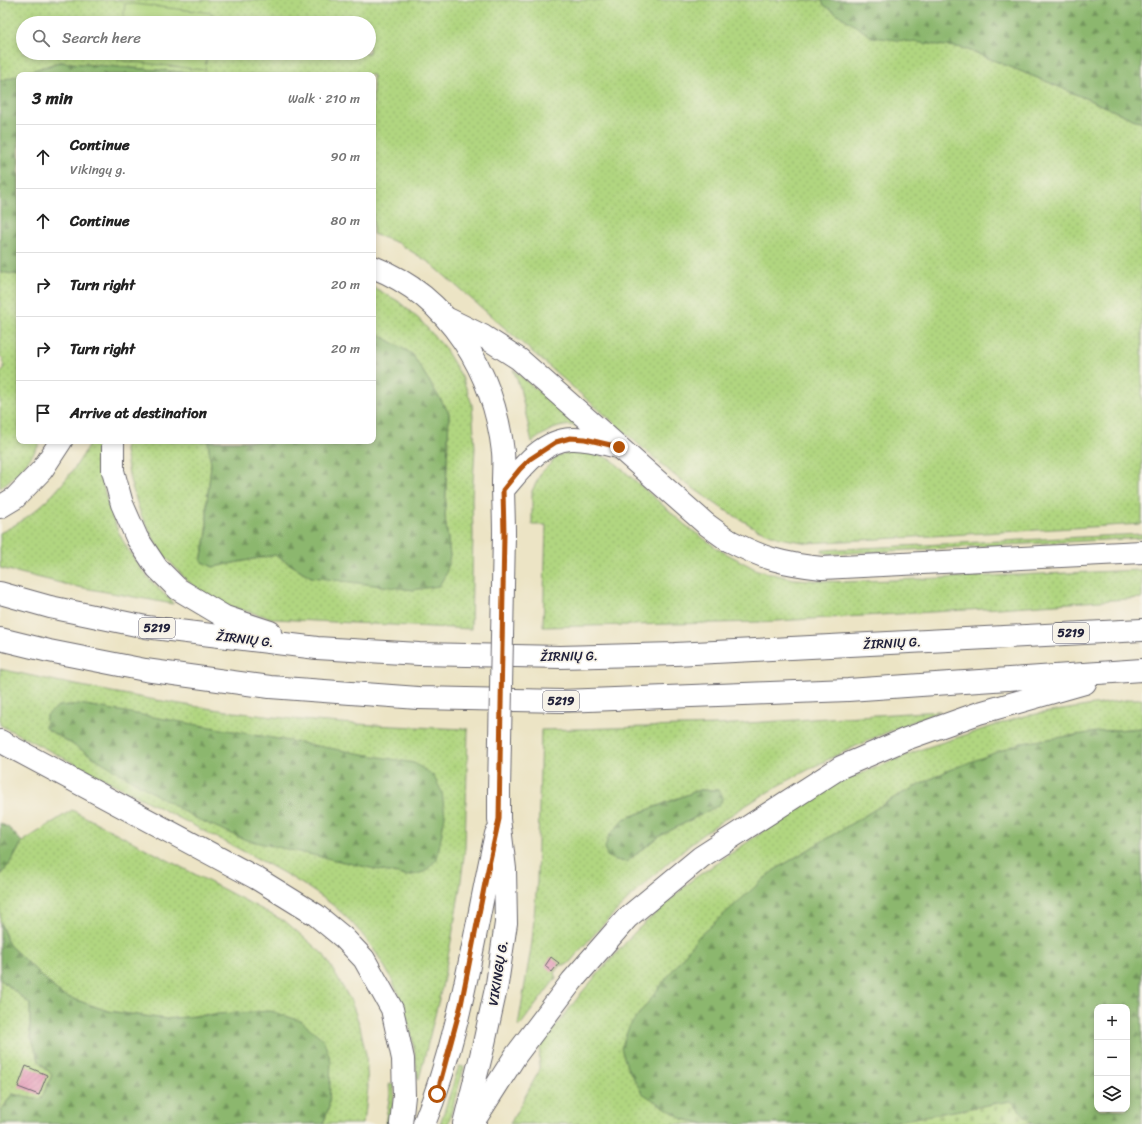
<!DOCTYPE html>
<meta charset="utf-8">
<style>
:root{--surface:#fff;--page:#f6f6f6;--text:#222;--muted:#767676;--line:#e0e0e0}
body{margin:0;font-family:Sriracha,sans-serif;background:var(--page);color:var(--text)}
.controls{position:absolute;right:12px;bottom:12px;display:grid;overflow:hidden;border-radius:8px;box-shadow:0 2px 6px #0003}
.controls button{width:36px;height:36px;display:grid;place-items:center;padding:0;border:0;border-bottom:1px solid var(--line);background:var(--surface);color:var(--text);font:20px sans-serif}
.stop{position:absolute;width:12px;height:12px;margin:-9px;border:3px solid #b45309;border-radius:50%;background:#fff}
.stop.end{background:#b45309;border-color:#fff;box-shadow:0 1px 4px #0008}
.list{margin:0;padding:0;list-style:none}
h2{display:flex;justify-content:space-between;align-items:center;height:52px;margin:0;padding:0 16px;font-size:17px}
h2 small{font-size:13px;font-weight:400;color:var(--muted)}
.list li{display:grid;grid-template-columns:26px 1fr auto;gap:12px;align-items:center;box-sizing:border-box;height:64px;padding:0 16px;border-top:1px solid var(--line)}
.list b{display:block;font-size:15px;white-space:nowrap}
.list p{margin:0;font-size:13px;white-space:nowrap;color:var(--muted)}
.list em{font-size:13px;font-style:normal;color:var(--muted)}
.icon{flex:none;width:22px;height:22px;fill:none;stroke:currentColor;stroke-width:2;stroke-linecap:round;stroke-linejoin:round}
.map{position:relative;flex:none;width:1142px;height:1124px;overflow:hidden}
.search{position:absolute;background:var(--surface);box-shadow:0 2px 6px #0003;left:16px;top:16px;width:360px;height:44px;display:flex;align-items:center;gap:10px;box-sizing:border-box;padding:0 14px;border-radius:22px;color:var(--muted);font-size:15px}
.panel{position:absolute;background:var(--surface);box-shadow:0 2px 6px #0003;left:16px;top:72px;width:360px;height:372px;border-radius:8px}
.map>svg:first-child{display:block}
</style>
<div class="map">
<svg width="1142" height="1124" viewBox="0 0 1142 1124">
<defs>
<pattern id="grass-dots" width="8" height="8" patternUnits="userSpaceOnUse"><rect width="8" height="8" fill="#b1d680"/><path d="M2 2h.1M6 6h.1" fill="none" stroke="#98b770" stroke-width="1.8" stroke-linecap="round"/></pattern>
<pattern id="forest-firs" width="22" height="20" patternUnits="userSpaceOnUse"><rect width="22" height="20" fill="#8cb76e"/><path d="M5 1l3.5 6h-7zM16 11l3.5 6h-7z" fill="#72945c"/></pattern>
<pattern id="cemetery-stones" width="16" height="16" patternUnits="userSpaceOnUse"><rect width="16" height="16" fill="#b1d680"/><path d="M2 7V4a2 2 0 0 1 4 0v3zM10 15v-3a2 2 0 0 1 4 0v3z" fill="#98b770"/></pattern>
<pattern id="building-hatch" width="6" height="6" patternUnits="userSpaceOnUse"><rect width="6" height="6" fill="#e490b3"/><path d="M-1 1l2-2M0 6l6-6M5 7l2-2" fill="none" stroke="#b87593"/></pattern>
</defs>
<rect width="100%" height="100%" fill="#f7f3e8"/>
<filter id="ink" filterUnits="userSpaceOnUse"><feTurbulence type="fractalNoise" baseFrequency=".025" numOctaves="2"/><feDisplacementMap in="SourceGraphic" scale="8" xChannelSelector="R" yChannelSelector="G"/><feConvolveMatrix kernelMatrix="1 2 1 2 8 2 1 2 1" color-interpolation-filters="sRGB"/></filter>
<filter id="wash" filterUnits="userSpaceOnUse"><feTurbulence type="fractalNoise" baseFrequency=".012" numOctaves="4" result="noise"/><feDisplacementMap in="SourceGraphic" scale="16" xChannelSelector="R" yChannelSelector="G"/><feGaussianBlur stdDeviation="0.9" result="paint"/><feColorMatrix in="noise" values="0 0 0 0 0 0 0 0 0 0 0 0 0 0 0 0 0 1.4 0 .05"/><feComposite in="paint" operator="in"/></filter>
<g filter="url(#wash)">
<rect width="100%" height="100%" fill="#ece4c5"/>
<path fill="url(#grass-dots)" stroke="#6a7c5e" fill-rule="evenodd" d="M0,0H821L825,6L927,43L963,48L1050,83L1142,123V524L808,543L779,538L757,529L723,509L674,475L430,263L398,243L373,234V75H195L193,73L59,62L0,81ZM23,23H369V53H23Z
M0,272L19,275V441H41C31,460 17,475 0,488V373L4,370L3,359L0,356Z
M373,287L398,301L420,320L444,347L462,377L472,404L475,448L472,499L473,534L471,629L275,619L217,603L187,581L159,549L141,515L130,480L125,451L126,441H208L211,465L207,502V533L201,561L213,567L275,555L311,577L450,556L445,517L449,413L412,354L373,331Z
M513,369L577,425C557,425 548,430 532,442L520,388Z
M91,441H98C99,503 124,561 172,601L173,604L73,586L0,568V533C41,513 70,480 91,441Z
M573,451L593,452L612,460L685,525L718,549L757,570L793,579L844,582L1142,570V598L984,609L759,622L543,627L546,525H532V491L541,473L558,456Z
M1142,534V538L829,554L822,552V550Z
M0,669C100,691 200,710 302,720C357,725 413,727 468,729L465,848L460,888L452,936L442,987L419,1079L417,1078C415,1009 379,937 322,897C281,868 229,845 185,821C123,789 62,757 0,725Z
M1132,699H1142V728L1103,731L949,770L897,796L773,871L683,1119L706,1124H510L539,1071L540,1047L583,991L635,932L692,880L755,837L835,784L922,749L1024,716Z
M940,711C855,743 772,784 699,837C689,844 680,853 671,860C634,892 600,926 569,963L566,965H560L554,973L556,978L519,1027L518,1026L532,942L537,881L541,730L716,725ZM699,790H718L719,805L660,836L626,862L624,819Z
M72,810L286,922L324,955L351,1001L360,1026L366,1055L368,1087L365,1115L362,1124H323L329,1107L216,1014L166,1019L108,1011L62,995L9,945L0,922V875L12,861L22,842Z
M0,979L30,1004V1033L39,1061L52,1075L41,1099L12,1094L0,1113Z
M459,1066L464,1067L448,1124H440Z
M389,1084L394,1085V1095L390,1124H385L390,1094Z"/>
<path fill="url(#forest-firs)" stroke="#576c54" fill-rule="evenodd" d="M821,0H1142V123L1050,83L963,48L872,37L825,6Z
M59,62L193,73L195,75H19V275L0,272V81Z
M373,331L412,354L449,413L445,517L450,556L446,574L439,586L413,590L311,577L275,555L213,567L201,561L207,533V502L211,465L208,441H373Z
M80,704L414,763L433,775L442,792L445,816L437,859L426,871L418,874L406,876L246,840L195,818L45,728L46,716L58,706Z
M1142,728V1124H1032L1011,1101L881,1124H706L683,1119L642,1093L627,1067L621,1048L629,1027L698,937L773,871L897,796L949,770L1021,743L1103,731ZM1097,1007H1127V1109H1097Z
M699,790H718L723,797L719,805L660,836L626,862L616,860L607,856L605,847L609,836L624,819Z
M0,823L9,828L22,842L12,861L0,875Z
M0,922L9,945L62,995L108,1011L166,1019L216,1014L271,1011L301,1021L323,1039L331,1061L329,1107L323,1124H0V1113L12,1094L41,1099L52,1075L39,1061L30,1033V1004L0,979Z"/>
<path fill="url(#cemetery-stones)" stroke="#6a7c5e" d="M1011,1101L1032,1124H881Z"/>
<path fill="#b1d680" stroke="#6a7c5e" d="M125,3L212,13L211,23H123Z
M119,53H207L205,70L118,60Z"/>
<g id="blocks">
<path fill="url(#building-hatch)" d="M551,957L559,963L552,972L545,966Z
M26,1066L47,1075L39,1095L18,1087Z"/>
</g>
</g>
<g filter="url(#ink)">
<use href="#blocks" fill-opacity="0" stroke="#69666b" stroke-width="1"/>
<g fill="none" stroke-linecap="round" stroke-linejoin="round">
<g stroke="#69666b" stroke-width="24">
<path id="street" d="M728,540C762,558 783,564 822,568L1142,552"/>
</g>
<g stroke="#69666b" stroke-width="24">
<path id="primary" d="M373,267C450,297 494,373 503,452C504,462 503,473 503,482C503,500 504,517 504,534
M448,319L483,336L519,359L706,524L728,540
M503,490C520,470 542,440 571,439C586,438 602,443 617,447
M424,1124C462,1031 474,931 496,834
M464,1124L483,1048L497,984L506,923L505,869L499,819V791"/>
</g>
<g stroke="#69666b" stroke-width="24">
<path id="highway" d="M113,441V471L122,504L137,538L157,568L178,589L225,617L270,632
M0,507L15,498L42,470L61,441
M0,593L50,607L146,627L317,648L419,654L560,657L675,654L1142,630
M0,639L49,651L145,670L270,687L418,698L563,701L848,690L1142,670
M0,741L256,878L316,915L344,938L364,959L392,1009L403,1059L404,1096L401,1124
M472,1124L516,1055L572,981L627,918L701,857L841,767L906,739L979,713L1085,683"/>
</g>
<use href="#street" stroke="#fff" stroke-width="22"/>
<use href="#primary" stroke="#fff" stroke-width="22"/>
<use href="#highway" stroke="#fff" stroke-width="22"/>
<g stroke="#69666b" stroke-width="24" stroke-linecap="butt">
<path id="primary-bridge" d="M499,791L504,534"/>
</g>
<use href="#primary-bridge" stroke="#fff" stroke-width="22"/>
</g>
</g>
<g fill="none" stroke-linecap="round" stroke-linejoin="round" filter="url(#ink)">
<path stroke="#b45309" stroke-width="5" d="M437,1094L461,1005L485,883L499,819L504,534L503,490L520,469L530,459L556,442L570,438L585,439L619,447"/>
</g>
<g text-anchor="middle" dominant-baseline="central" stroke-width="3.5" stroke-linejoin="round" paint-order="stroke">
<g fill="#f7f3e8" stroke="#62616f" stroke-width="1">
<rect x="139" y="618" width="36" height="20" rx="3"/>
<rect x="1053" y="623" width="36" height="20" rx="3"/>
<rect x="543" y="691" width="36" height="20" rx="3"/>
</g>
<g font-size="12" font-weight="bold" fill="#22223b">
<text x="157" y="628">5219</text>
<text x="1071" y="633">5219</text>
<text x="561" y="701">5219</text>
</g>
<g font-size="13" fill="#22223b" stroke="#f7f3e8">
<text transform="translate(245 639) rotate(7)">ŽIRNIŲ G.</text>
<text transform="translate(892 643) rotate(-3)">ŽIRNIŲ G.</text>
<text transform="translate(569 656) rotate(-1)">ŽIRNIŲ G.</text>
<text transform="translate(498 973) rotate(-81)">VIKINGŲ G.</text>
</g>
</g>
</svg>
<div class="controls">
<button>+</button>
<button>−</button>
<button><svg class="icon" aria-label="layers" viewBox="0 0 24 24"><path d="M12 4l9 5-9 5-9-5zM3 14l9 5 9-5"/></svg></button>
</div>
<div class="stop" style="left:437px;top:1094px"></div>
<div class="stop end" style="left:619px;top:447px"></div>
<div class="search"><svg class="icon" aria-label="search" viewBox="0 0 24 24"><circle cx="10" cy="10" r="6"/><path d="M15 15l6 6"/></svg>Search here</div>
<section class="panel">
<h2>3 min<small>Walk · 210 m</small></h2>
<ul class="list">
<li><svg class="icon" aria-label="ahead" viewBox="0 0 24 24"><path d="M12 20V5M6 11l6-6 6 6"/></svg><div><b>Continue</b><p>Vikingų g.</p></div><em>90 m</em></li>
<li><svg class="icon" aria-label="ahead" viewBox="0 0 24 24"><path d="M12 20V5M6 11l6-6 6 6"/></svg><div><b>Continue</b></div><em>80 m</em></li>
<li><svg class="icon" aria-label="right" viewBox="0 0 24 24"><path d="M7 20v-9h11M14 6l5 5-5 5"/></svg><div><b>Turn right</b></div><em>20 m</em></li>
<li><svg class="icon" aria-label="right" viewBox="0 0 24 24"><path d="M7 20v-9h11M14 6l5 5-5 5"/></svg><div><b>Turn right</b></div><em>20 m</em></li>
<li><svg class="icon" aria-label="arrive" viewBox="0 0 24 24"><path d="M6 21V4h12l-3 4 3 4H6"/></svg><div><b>Arrive at destination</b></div></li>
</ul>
</section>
</div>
